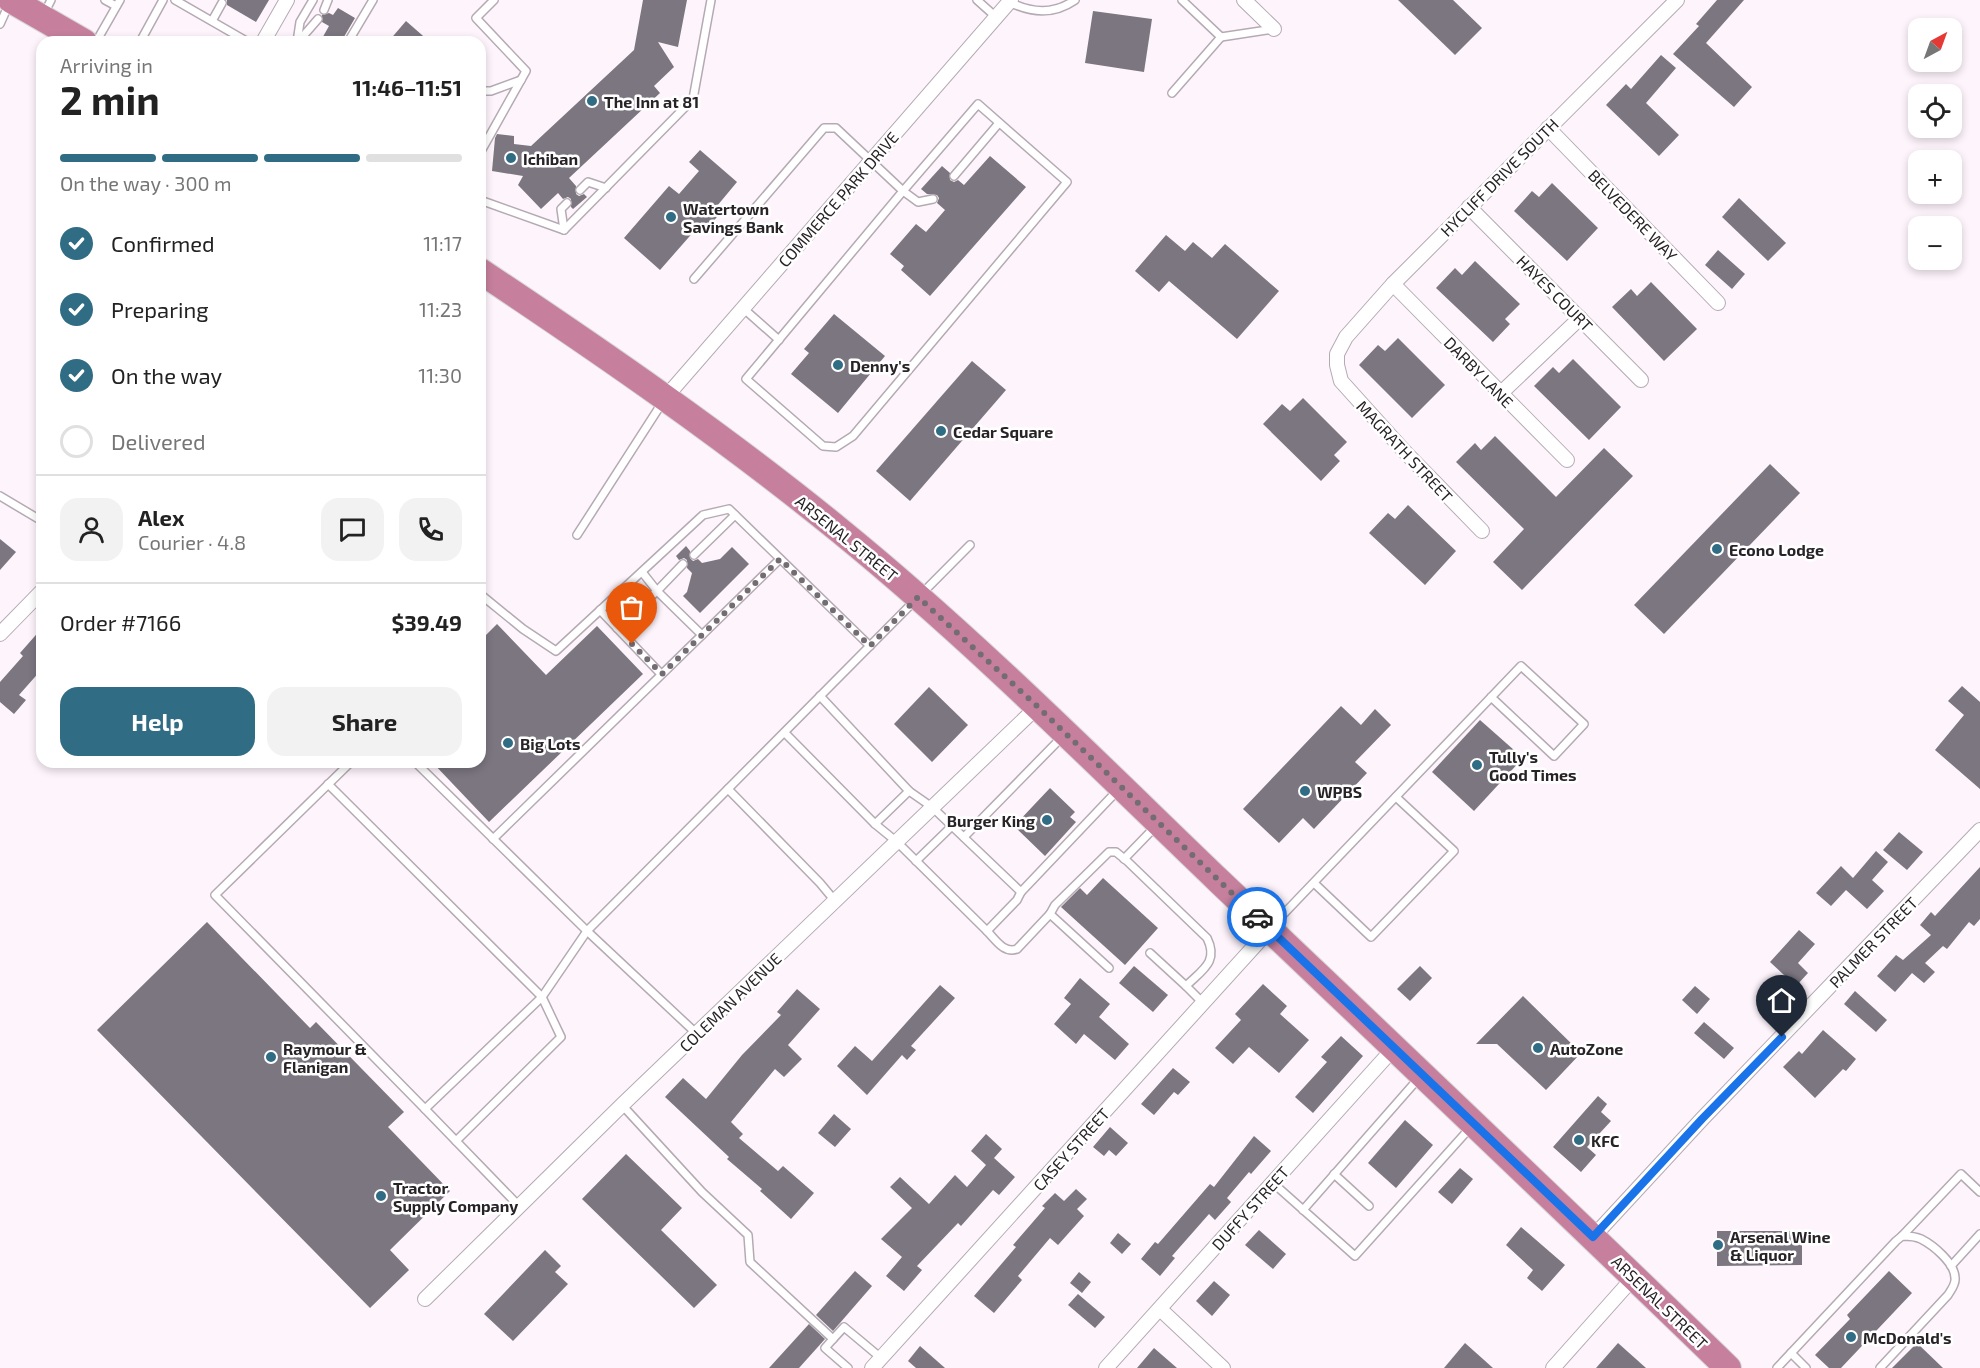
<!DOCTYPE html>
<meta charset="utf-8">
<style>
body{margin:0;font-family:"Exo 2",sans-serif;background:#f2f2f2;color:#222;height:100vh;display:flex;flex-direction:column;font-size:22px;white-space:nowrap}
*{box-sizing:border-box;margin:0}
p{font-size:20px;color:#767676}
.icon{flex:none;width:33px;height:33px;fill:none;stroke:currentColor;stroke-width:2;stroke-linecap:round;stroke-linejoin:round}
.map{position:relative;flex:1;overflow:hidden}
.sheet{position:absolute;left:36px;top:36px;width:450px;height:732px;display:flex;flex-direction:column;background:#fff;border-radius:18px;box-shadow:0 3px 9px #0003}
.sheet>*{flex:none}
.needle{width:39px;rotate:41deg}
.buttons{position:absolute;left:1908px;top:18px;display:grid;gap:12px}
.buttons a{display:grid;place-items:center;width:54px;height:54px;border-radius:12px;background:#fff;box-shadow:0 3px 9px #0003;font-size:30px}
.pin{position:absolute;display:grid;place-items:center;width:51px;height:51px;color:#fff;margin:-62px -26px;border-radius:50% 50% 50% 0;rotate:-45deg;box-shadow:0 0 6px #0007}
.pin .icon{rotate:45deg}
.courier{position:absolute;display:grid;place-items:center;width:60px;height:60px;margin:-30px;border:4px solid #1a73e8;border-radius:50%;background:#fff;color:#222;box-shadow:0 2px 8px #0007}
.head em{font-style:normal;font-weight:700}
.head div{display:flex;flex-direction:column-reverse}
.head{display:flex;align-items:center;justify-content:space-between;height:102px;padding:0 24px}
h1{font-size:39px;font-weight:700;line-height:45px}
.bar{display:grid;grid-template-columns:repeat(4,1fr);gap:9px 6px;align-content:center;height:72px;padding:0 24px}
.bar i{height:8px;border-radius:4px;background:#e0e0e0}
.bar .selected{background:#306c84}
.bar p{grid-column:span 4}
.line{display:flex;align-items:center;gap:15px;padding:0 24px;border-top:2px solid #e0e0e0}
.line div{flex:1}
.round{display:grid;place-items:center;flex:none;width:63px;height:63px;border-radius:18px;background:#f2f2f2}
ol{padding:0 24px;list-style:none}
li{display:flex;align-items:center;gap:18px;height:66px}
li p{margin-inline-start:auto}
li .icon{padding:6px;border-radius:50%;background:#306c84;color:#fff;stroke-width:4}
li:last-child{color:#767676}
li i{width:33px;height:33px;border:3px solid #e0e0e0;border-radius:50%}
.action{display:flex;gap:12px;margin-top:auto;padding:12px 24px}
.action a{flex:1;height:69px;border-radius:18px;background:#306c84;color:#fff;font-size:24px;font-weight:700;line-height:69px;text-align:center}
.action a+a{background:#f2f2f2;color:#222}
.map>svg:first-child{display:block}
.building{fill:#7c7680}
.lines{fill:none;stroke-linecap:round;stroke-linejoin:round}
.lane-casing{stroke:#b5aab3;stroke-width:10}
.street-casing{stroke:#b5aab3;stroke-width:16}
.highway-casing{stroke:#d8d7d8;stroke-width:28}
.lane{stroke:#fff;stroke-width:7}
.street{stroke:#fff;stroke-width:14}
.highway{stroke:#c6809d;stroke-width:26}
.done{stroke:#736c72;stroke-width:6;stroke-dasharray:0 10.8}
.route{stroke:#1a73e8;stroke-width:8}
.poi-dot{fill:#306c84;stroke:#fff;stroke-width:2}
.labels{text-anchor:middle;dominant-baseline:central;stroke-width:5;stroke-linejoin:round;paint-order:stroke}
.poi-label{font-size:16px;font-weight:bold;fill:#282327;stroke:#fff;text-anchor:start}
.street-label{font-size:16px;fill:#282327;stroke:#fff}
</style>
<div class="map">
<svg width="1980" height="1368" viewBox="0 0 1980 1368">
<rect width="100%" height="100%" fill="#fef5fc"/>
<g class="building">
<path d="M227 0H269L256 22 227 5Z"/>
<path d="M643 0H687L678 47 658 42 674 67 654 86 660 93 569 178 576 186V194L579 196 584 194 587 197 573 209 571 207V199L568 197 563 199 558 193 541 209 518 185 523 176 492 171 495 138 497 134 514 136V144L531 146 634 50Z"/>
<path d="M1398 0H1453L1482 28 1455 55Z"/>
<path d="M1717 0H1744L1706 43 1752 87 1734 107 1673 54 1699 26 1696 24Z"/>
<path d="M338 8 355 18 341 42H320L329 26 322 22V15L329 13 333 15Z"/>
<path d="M1093 11 1152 19 1144 72 1085 63Z"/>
<path d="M406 21 430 42H388Z"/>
<path d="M1661 55 1676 68 1646 103 1679 135 1659 156 1606 105 1626 84 1631 89Z"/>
<path d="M700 150 737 182 712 212 717 217 702 234 696 229 660 270 624 238 669 186 679 194 699 171 689 162Z"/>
<path d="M990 156 1026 187 930 296 901 270 904 266 890 254 916 224 926 232 945 210 937 203 939 198 937 195 927 194 921 189 942 166 950 173V180L954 182 958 180 964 185Z"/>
<path d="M1552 183 1598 228 1567 261 1514 211 1532 191 1539 197Z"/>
<path d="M1739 198 1786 243 1768 261 1722 217Z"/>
<path d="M1166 235 1185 251 1193 242 1212 258 1225 244 1279 291 1237 339 1169 281 1159 292 1135 271Z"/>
<path d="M1718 250 1745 274 1732 289 1705 265Z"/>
<path d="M1475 261 1520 304 1505 319 1510 324 1493 342 1436 288 1455 268 1462 275Z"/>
<path d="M1651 282 1697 329 1664 361 1612 307 1631 289 1637 296Z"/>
<path d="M834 314 885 356 838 413 791 374 809 353 804 349Z"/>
<path d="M1398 338 1445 385 1412 418 1359 365 1378 345 1385 351Z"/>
<path d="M1573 359 1621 407 1589 440 1534 386 1553 367 1559 373Z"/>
<path d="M972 361 1006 390 910 501 876 471Z"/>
<path d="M1303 398 1347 442 1334 455 1340 461 1321 481 1263 424 1282 404 1290 411Z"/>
<path d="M1495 436 1556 497 1604 448 1633 476 1522 590 1493 562 1524 529 1456 462 1475 443 1481 450Z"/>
<path d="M1770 464 1800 493 1664 634 1634 605Z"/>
<path d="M1408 505 1456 551 1425 585 1369 533 1388 513 1395 519Z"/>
<path d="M0 539 16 552 0 570Z"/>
<path d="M686 546 690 551V558L693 561 698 559 702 563 720 559 732 547 749 564 700 613 683 596 687 592 692 573 687 568V560L684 558 679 560 676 556Z"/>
<path d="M497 624 546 675 597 626 643 674 489 822 432 762H480V641Z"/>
<path d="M42 628V669L19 695 26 700 14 714 0 702V682L23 656 20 653Z"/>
<path d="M1962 686 1980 702V789L1935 750 1964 715 1948 701Z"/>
<path d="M929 687 968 725 932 762 894 724Z"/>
<path d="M1341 706 1361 725 1375 709 1391 725 1355 762 1367 773 1314 829 1303 818 1279 843 1243 809Z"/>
<path d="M1480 720 1523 758 1474 811 1432 772Z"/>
<path d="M1050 788 1075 812 1070 817 1076 822 1045 856 1014 826Z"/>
<path d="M1899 832 1923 852 1907 870 1883 850Z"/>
<path d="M1876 851 1888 862 1872 880 1884 891 1867 909 1846 890 1831 906 1816 893 1841 866 1853 878Z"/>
<path d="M1980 867V919L1974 926 1969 922 1947 949 1943 946 1925 963 1935 972 1924 983 1912 973 1895 992 1877 976 1896 955 1903 960 1931 935 1920 925 1931 912 1935 916Z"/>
<path d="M1103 878 1158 928 1125 965 1061 907 1080 888 1087 895Z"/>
<path d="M207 922 310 1028 316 1022 404 1112 388 1127 450 1191 390 1250 409 1270 370 1308 97 1030Z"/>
<path d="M1799 930 1815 944 1798 963 1808 973 1796 986 1770 962Z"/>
<path d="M1134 966 1168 995 1153 1012 1119 983Z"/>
<path d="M1420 966 1432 978 1410 1001 1397 989Z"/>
<path d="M1080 978 1110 1004 1099 1017 1129 1044 1115 1060 1084 1034 1076 1044 1054 1024 1071 1004 1064 998Z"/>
<path d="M1263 984 1287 1006 1280 1014 1309 1040 1279 1073 1249 1047 1233 1064 1215 1048 1241 1020 1235 1014Z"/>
<path d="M940 985 955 998 911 1046 916 1050 907 1060 902 1055 867 1095 837 1066 855 1046 872 1061Z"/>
<path d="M1695 986 1710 999 1697 1014 1682 1000Z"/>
<path d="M797 989 820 1009 788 1045 802 1059 784 1077 775 1069 731 1122 743 1134 739 1138 778 1171 783 1166 814 1193 791 1219 760 1191 762 1189 727 1159 729 1157 665 1097 683 1078 706 1099 742 1055 781 1015 777 1012Z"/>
<path d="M1855 991 1887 1020 1876 1032 1844 1004Z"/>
<path d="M1523 996 1581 1053 1546 1090 1497 1044H1476Z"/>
<path d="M1704 1022 1734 1048 1724 1059 1694 1033Z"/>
<path d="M1823 1030 1856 1059 1846 1071 1843 1069 1815 1098 1783 1067 1799 1051 1802 1054Z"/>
<path d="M1341 1036 1363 1056 1313 1113 1295 1097 1327 1062 1321 1057Z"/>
<path d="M1173 1068 1190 1082 1178 1095 1174 1092 1154 1115 1141 1104Z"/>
<path d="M1598 1096 1607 1104 1601 1112 1611 1121 1587 1147 1596 1155 1581 1172 1553 1147Z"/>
<path d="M834 1114 851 1129 835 1147 818 1133Z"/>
<path d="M1405 1120 1433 1145 1396 1188 1368 1163Z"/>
<path d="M1110 1127 1128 1143 1116 1156 1109 1150 1104 1156 1093 1147Z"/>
<path d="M986 1134 1002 1149 994 1158 1015 1177 999 1195 993 1190 961 1226 958 1223 917 1266 922 1270 904 1291 886 1276 902 1257 881 1239 912 1208 890 1187 900 1177 929 1204 955 1175 967 1187 986 1165 971 1151Z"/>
<path d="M1254 1136 1271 1151 1251 1174 1249 1172 1227 1198 1231 1202 1215 1220 1209 1214 1172 1256 1175 1258 1160 1276 1141 1259 1155 1242 1158 1244 1210 1184 1214 1187Z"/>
<path d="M626 1154 682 1208 661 1230 717 1285 694 1308 582 1199Z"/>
<path d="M1460 1168 1473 1179 1452 1204 1438 1192Z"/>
<path d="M1076 1189 1087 1199 1077 1209 1084 1216 1058 1245 1050 1238 1018 1276 1022 1280 994 1313 974 1296 1016 1247 1013 1245 1045 1208 1042 1206 1055 1193 1064 1201Z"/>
<path d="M1521 1227 1565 1265 1542 1291 1527 1278 1533 1270 1506 1245Z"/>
<path d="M1259 1230 1286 1254 1273 1269 1245 1245Z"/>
<path d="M1717 1231H1802V1265L1717 1266Z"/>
<path d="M1118 1233 1131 1244 1122 1254 1110 1243Z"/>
<path d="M545 1250 561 1266 555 1272 568 1284 513 1341 484 1314Z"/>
<path d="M855 1271 872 1286 833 1331 816 1315Z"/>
<path d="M1889 1271 1912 1293 1841 1368H1829L1815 1355 1850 1319 1847 1315Z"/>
<path d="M1079 1272 1091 1282 1082 1293 1070 1283Z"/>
<path d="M1214 1281 1230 1295 1212 1316 1196 1301Z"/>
<path d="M1078 1294 1105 1317 1095 1328 1068 1305Z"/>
<path d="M809 1324 825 1339 799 1368H769Z"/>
<path d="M1465 1343 1493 1368H1444Z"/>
<path d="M1618 1343 1646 1368H1596Z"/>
<path d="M1917 1343 1943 1368H1892Z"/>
<path d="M920 1346 945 1368H916L908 1361Z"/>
<path d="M1154 1348 1177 1368H1137Z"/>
</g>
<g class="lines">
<g class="lane-casing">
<g id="lane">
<path d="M105 0 116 6"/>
<path d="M175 0 248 42"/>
<path d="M977 0 996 17"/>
<path d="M1182 0 1221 37 1274 29"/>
<path d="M1009 2C1032 13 1053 15 1075 0"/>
<path d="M324 10 328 0"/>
<path d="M44 14 51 0"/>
<path d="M212 21 222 3"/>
<path d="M0 24 9 4"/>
<path d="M96 42 120 0"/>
<path d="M140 42 163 0"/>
<path d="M297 42 300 22 313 0"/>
<path d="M298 42 318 19"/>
<path d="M348 42 373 0"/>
<path d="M480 91H491L521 80"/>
<path d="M1172 93 1221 37"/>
<path d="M480 153 526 71 476 18 494 0"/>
<path d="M954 176 999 123"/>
<path d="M580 190 588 182 606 188"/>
<path d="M480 200 564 230 693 99 711 0"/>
<path d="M564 230 561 209 567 203"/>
<path d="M694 279 824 128H836L903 191 978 104 1067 182 853 436 836 447 823 446 746 379 903 191 918 202 933 199"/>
<path d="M744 309 779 340"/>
<path d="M0 496 42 521"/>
<path d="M577 535 662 403"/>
<path d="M694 555 735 515"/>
<path d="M683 564 657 591 702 635"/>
<path d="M480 594 523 629 556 651 703 515 729 509 870 646"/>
<path d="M600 610 661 674"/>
<path d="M617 628 657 591 642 572"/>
<path d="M785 733 875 824 909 791 820 696"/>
<path d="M351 762 215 895 425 1109"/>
<path d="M415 762 587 931 697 1034"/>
<path d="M328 784 542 997 561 1037 456 1141"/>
<path d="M728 789 820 883 835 901"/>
<path d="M909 791 932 807 1021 892 1117 791"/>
<path d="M875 824 897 842 987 931 1017 900 1021 892"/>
<path d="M964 837 1063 736"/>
<path d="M493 839 780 559"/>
<path d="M1124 859 1156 826"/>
<path d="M916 861 952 826"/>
<path d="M1314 883 1371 937 1454 851 1396 797"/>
<path d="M1050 914 1055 905 1109 852H1116L1127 861 1207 938C1219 962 1202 970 1186 986L1203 1003"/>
<path d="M1273 925 1521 666 1584 724 1554 756 1491 697"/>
<path d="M987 931C995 939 1004 954 1017 949L1050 914 1109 968"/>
<path d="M1150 953 1186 986"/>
<path d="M622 1105 702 1192 748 1235 750 1262 833 1339 844 1327 881 1358"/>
<path d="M1334 1174 1369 1206"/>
<path d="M1273 1183 1355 1256 1470 1128"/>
<path d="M519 1206 425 1109 542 997 587 931 970 545"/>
<path d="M1303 1210 1418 1079"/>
<path d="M1902 1236 1961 1174 1980 1192"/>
<path d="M1951 1266 1980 1234"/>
<path d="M833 1339 825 1348 848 1368"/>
<path d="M1791 1353 1806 1368"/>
<path d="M1777 1368 1896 1241 1902 1236C1909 1236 1915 1236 1921 1239 1933 1245 1955 1263 1955 1278 1956 1284 1951 1290 1948 1295L1880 1368"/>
</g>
</g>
<g class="street-casing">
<g id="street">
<path d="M1244 0 1274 29"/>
<path d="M263 42 287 0"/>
<path d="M1548 128 1718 303"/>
<path d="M1469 207 1641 380"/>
<path d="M1393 284 1567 460"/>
<path d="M1500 394 1580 318"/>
<path d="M665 398 1011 0"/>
<path d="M1482 531 1405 452 1341 381 1337 365V354L1346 337 1393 284 1677 0"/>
<path d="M0 634 42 591"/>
<path d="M1593 1237 1703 1118 1980 830"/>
<path d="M425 1299 622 1105 1037 707"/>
<path d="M1160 1309 1223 1368"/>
<path d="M872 1368 1270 929"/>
<path d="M1106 1368 1394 1048"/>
<path d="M1553 1368 1634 1277"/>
</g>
</g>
<g class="highway-casing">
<g id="highway">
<path d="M11 0 84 42"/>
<path d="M480 271C603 353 725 437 839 530 973 639 1096 763 1220 882 1390 1044 1560 1205 1728 1368"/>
</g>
</g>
<use href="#lane" class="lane"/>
<use href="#street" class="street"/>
<use href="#highway" class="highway"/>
</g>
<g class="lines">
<path class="done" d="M632 644 662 674 780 559 870 646 918 597 1037 706 1257 917"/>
<path class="route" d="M1257 917 1593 1237 1702 1119 1782 1037"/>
</g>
<g class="poi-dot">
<circle cx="592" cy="101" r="6"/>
<circle cx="511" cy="158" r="6"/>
<circle cx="671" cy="217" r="6"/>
<circle cx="838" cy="365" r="6"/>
<circle cx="941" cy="431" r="6"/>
<circle cx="1717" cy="549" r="6"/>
<circle cx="508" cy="743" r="6"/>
<circle cx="1477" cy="765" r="6"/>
<circle cx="1305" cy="791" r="6"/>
<circle cx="1047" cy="820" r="6"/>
<circle cx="1538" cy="1048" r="6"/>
<circle cx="271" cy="1057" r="6"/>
<circle cx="1579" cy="1140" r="6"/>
<circle cx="381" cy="1196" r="6"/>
<circle cx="1718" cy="1245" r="6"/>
<circle cx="1851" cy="1337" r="6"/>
</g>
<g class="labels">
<g class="poi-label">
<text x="604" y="101">The Inn at 81</text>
<text x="523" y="158">Ichiban</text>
<text x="683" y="208">Watertown<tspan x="683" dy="18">Savings Bank</tspan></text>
<text x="850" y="365">Denny's</text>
<text x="953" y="431">Cedar Square</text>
<text x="1729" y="549">Econo Lodge</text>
<text x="520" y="743">Big Lots</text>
<text x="1489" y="756">Tully's<tspan x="1489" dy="18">Good Times</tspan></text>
<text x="1317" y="791">WPBS</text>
<text x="1035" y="820" text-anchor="end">Burger King</text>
<text x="283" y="1048">Raymour &amp;<tspan x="283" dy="18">Flanigan</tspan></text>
<text x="1550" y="1048">AutoZone</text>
<text x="1591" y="1140">KFC</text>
<text x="393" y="1187">Tractor<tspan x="393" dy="18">Supply Company</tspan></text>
<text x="1730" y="1236">Arsenal Wine<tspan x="1730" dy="18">&amp; Liquor</tspan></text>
<text x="1863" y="1337">McDonald's</text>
</g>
<g class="street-label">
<text transform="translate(1499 177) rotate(-45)">HYCLIFF DRIVE SOUTH</text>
<text transform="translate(838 199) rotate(-49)">COMMERCE PARK DRIVE</text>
<text transform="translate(1633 215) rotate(46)">BELVEDERE WAY</text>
<text transform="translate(1555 293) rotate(45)">HAYES COURT</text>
<text transform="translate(1479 372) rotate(46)">DARBY LANE</text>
<text transform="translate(1405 451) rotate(47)">MAGRATH STREET</text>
<text transform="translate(847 538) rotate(39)">ARSENAL STREET</text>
<text transform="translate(1873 942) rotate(-46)">PALMER STREET</text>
<text transform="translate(730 1002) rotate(-44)">COLEMAN AVENUE</text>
<text transform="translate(1071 1149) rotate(-48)">CASEY STREET</text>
<text transform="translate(1250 1208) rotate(-48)">DUFFY STREET</text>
<text transform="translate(1660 1302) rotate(44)">ARSENAL STREET</text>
</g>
</g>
</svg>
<div class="buttons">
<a><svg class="needle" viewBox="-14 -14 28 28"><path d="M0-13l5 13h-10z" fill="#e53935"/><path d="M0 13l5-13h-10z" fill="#767676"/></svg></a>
<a><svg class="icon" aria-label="locate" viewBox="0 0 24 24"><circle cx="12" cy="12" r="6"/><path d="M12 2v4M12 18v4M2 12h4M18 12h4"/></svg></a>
<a>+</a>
<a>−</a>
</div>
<div class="pin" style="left:632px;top:644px;background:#ea580c"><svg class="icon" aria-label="bag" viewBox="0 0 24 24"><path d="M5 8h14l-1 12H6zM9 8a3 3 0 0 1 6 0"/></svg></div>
<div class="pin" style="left:1782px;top:1037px;background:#1f2937"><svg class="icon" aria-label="home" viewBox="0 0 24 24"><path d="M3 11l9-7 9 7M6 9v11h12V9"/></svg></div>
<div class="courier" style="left:1257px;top:917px"><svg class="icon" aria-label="car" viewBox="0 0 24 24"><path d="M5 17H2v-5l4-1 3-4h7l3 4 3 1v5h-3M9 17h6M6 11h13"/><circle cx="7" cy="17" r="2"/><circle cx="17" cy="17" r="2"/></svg></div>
<section class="sheet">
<div class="head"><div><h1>2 min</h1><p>Arriving in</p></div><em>11:46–11:51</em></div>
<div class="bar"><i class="selected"></i><i class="selected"></i><i class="selected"></i><i></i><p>On the way · 300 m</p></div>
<ol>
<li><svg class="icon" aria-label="check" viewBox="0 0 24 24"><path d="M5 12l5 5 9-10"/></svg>Confirmed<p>11:17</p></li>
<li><svg class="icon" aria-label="check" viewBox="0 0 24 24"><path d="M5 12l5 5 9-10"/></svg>Preparing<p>11:23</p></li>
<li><svg class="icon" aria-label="check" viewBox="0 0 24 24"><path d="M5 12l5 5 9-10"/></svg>On the way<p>11:30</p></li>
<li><i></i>Delivered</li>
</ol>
<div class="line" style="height:108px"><a class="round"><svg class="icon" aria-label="person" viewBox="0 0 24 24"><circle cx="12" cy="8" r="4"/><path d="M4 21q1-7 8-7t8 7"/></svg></a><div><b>Alex</b><p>Courier · 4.8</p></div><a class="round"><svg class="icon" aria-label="chat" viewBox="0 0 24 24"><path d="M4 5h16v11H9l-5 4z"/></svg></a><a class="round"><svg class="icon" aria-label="phone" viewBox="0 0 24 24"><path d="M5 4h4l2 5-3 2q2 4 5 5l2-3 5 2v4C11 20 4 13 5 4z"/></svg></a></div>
<div class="line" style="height:78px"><div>Order #7166</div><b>$39.49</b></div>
<div class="action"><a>Help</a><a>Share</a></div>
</section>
</div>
